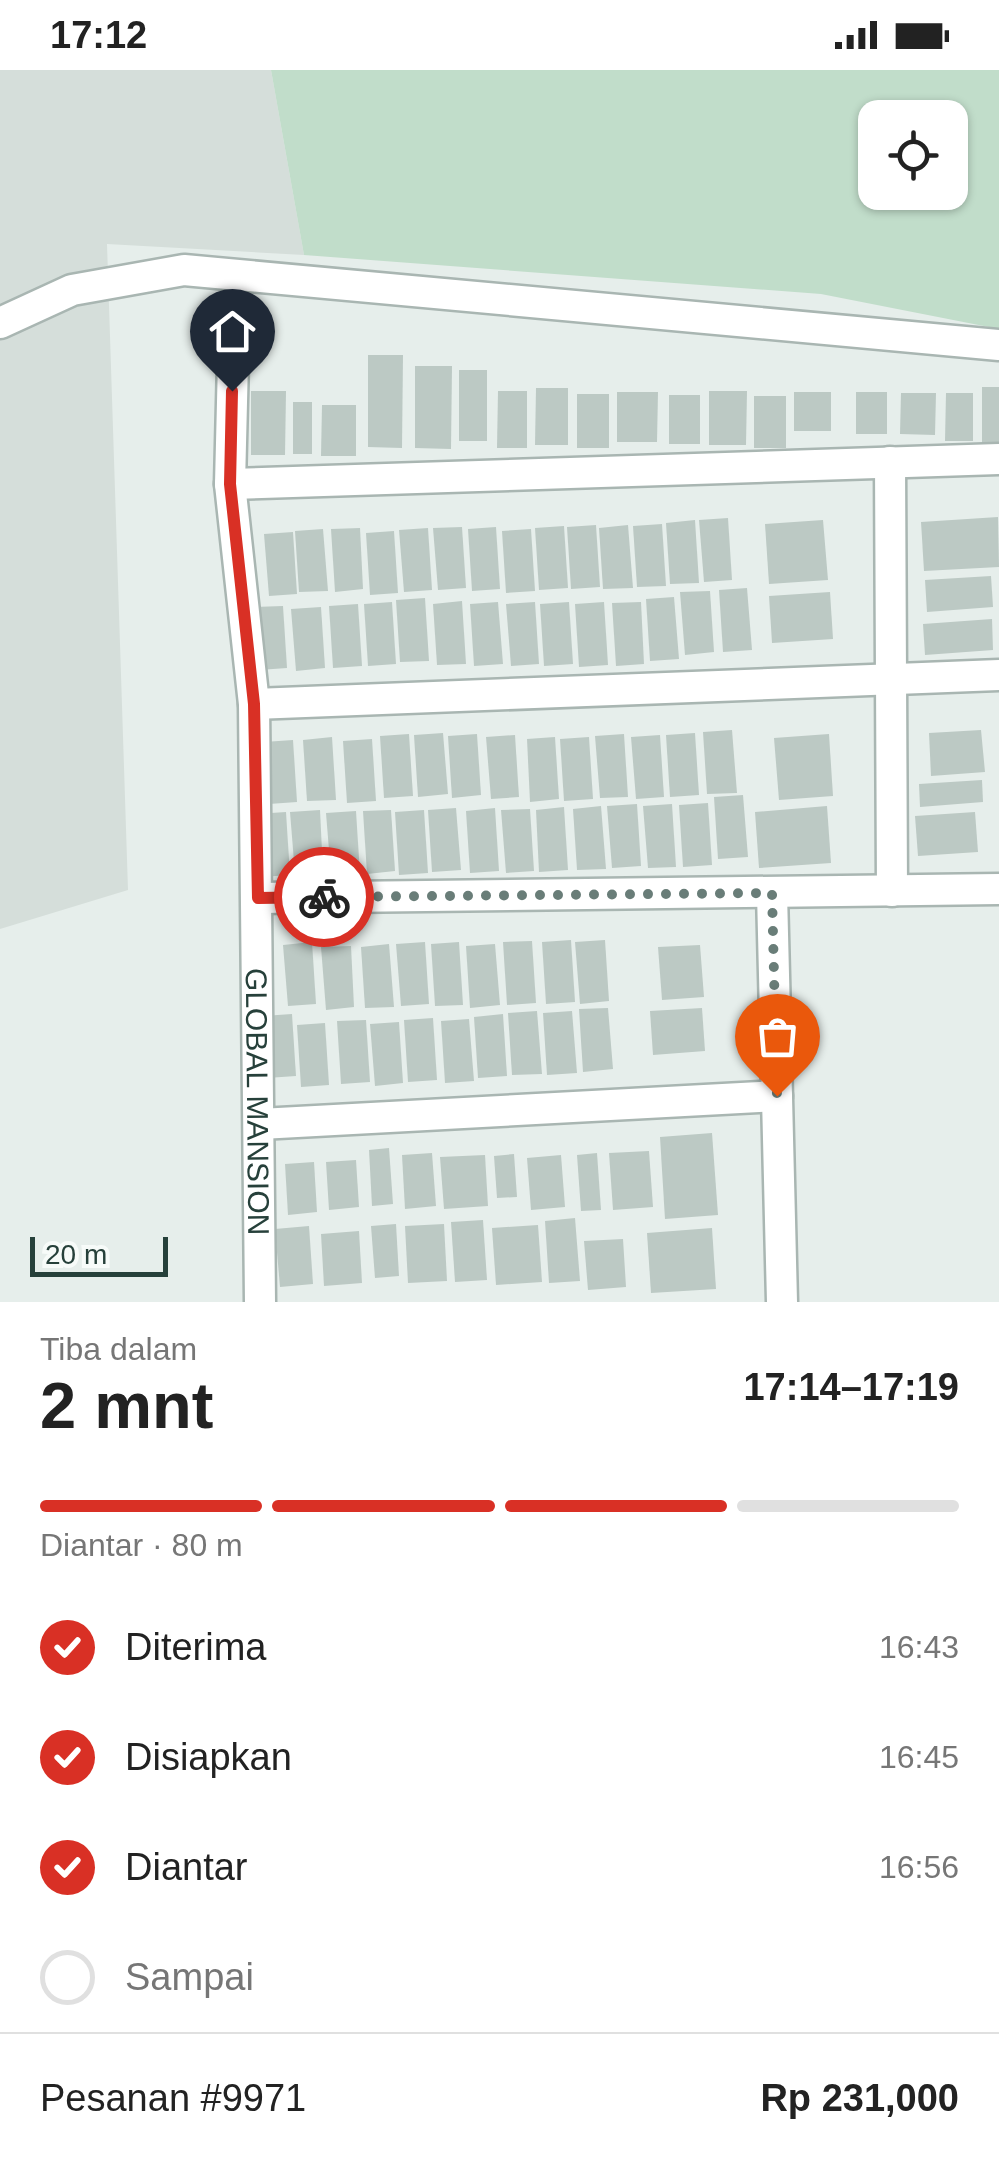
<!DOCTYPE html>
<html lang="id">
<meta charset="utf-8">
<style>
body{margin:0;font-family:Arial,sans-serif;background:#f6f6f6;color:#222;height:100vh;display:flex;flex-direction:column;font-size:38px;white-space:nowrap}
*{box-sizing:border-box;margin:0}
p{font-size:32px;color:#767676}
.icon{flex:none;width:55px;height:55px;fill:none;stroke:currentColor;stroke-width:2;stroke-linecap:round;stroke-linejoin:round}
.map{position:relative;height:1232px;overflow:hidden}
.sheet{display:flex;flex-direction:column;background:#fff;flex:1}
.sheet>*{flex:none}
.fabs{position:absolute;left:858px;top:30px;display:grid;gap:20px}
.fabs a{display:grid;place-items:center;width:110px;height:110px;border-radius:20px;background:#fff;box-shadow:0 2px 8px #0004;font-size:50px}
.scale{position:absolute;left:30px;bottom:25px;width:138px;box-sizing:border-box;padding-left:10px;border:5px solid #26403a;border-top:0;font-size:28px;line-height:35px;white-space:nowrap;color:#26403a;-webkit-text-stroke:8px #f7fbf9;paint-order:stroke}
.pin{position:absolute;display:grid;place-items:center;width:85px;height:85px;color:#fff;margin:-102px -42px;border-radius:50% 50% 50% 0;rotate:-45deg;box-shadow:0 0 10px #0007}
.pin .icon{rotate:45deg}
.courier{position:absolute;display:grid;place-items:center;width:100px;height:100px;margin:-50px;border:8px solid #d93025;border-radius:50%;background:#fff;color:#222;box-shadow:0 2px 12px #0007}
.overview em{font-style:normal;font-weight:700}
.overview div{display:flex;flex-direction:column-reverse}
.overview{display:flex;align-items:center;justify-content:space-between;height:170px;padding:0 40px}
h1{font-size:65px;font-weight:700;line-height:75px}
.bar{display:grid;grid-template-columns:repeat(4,1fr);gap:15px 10px;align-content:center;height:120px;padding:0 40px}
.bar i{height:12px;border-radius:8px;background:#e0e0e0}
.bar .active{background:#d93025}
.bar p{grid-column:span 4}
.line{display:flex;align-items:center;gap:25px;padding:0 40px;border-top:2px solid #e0e0e0}
.line div{flex:1}
ol{padding:0 40px;list-style:none}
li{display:flex;align-items:center;gap:30px;height:110px}
li p{margin-inline-start:auto}
li .icon{padding:10px;border-radius:50%;background:#d93025;color:#fff;stroke-width:4}
li:last-child{color:#767676}
li i{width:55px;height:55px;border:5px solid #e0e0e0;border-radius:50%}
.status{display:flex;justify-content:space-between;align-items:center;height:70px;padding:0 50px;background:#fff;direction:ltr}
.status svg{height:28px;fill:currentColor}
.map>svg:first-child{display:block}
.built{fill:#d5deda}
.green{fill:#c1ddca;fill-rule:evenodd}
.building{fill:#bcc9c4}
.lines{fill:none;stroke-linecap:round;stroke-linejoin:round}
.street-casing{stroke:#a9b6b2;stroke-width:35}
.street{stroke:#fff;stroke-width:30}
.done{stroke:#697d78;stroke-width:10;stroke-dasharray:0 18}
.route{stroke:#d93025;stroke-width:12}
.labels{text-anchor:middle;dominant-baseline:central;stroke-width:10;stroke-linejoin:round;paint-order:stroke}
.street-label{font-size:30px;fill:#26403a;stroke:#f7fbf9}
</style>
<div class="status"><b>17:12</b><svg viewBox="0 0 49 12"><path d="M0 12V9h3v3zM5 12V6h3v6zM10 12V3h3v9zM15 12V0h3v12zM26 1h20v11H26zM47 4h2v5h-2z"/></svg></div>
<div class="map">
<svg width="999" height="1232" viewBox="0 0 999 1232">
<rect width="100%" height="100%" fill="#e6eeeb"/>
<path class="built" d="M0 0H271L304 185 107 174 128 820 0 859Z"/>
<path class="green" d="M271 0H999V259L821 224 304 185ZM875 48H950V122H875Z"/>
<g class="building">
<path d="M368 285H403L402 378 368 377Z"/>
<path d="M415 296H452L451 379 415 378Z"/>
<rect x="459" y="300" width="28" height="71"/>
<rect x="982" y="317" width="17" height="58"/>
<path d="M536 318H568V375H535Z"/>
<path d="M251 321H286L285 385H251Z"/>
<path d="M498 321H527V378H497Z"/>
<path d="M709 321H747L746 375H709Z"/>
<path d="M617 322H658L657 372H617Z"/>
<rect x="794" y="322" width="37" height="39"/>
<rect x="856" y="322" width="31" height="42"/>
<path d="M901 323H936L935 365 900 364Z"/>
<path d="M946 323H973V371H945Z"/>
<rect x="577" y="324" width="32" height="54"/>
<rect x="669" y="325" width="31" height="49"/>
<rect x="754" y="326" width="32" height="52"/>
<rect x="293" y="332" width="19" height="52"/>
<path d="M322 335H356V386H321Z"/>
<path d="M998 447 999 497 924 501 921 452Z"/>
<path d="M728 448 732 510 704 512 699 450Z"/>
<path d="M695 450 699 513 670 514 666 453Z"/>
<path d="M823 450 828 510 769 514 765 454Z"/>
<path d="M662 454 666 516 637 517 633 456Z"/>
<path d="M596 455 600 517 571 519 567 457Z"/>
<path d="M628 455 633 518 603 519 599 458Z"/>
<path d="M564 456 568 518 539 520 535 458Z"/>
<path d="M462 457 466 518 438 520 433 458Z"/>
<path d="M496 457 500 519 472 521 468 459Z"/>
<path d="M360 458 363 519 335 522 331 459Z"/>
<path d="M428 458 432 520 404 522 399 460Z"/>
<path d="M323 459 328 521 299 522 295 461Z"/>
<path d="M531 459 535 521 506 523 502 461Z"/>
<path d="M394 461 398 523 370 525 366 463Z"/>
<path d="M293 462 297 524 269 526 264 464Z"/>
<path d="M991 506 993 537 927 542 925 510Z"/>
<path d="M747 518 752 580 723 582 719 520Z"/>
<path d="M710 521 714 582 685 585 680 522Z"/>
<path d="M830 522 833 569 772 573 769 526Z"/>
<path d="M674 527 679 589 650 591 646 529Z"/>
<path d="M425 528 429 591 400 592 396 530Z"/>
<path d="M462 531 466 594 437 595 433 534Z"/>
<path d="M392 532 396 594 368 596 364 534Z"/>
<path d="M498 532 503 594 474 596 470 534Z"/>
<path d="M535 532 539 594 511 596 506 534Z"/>
<path d="M569 532 573 594 544 596 540 534Z"/>
<path d="M604 532 608 595 579 597 575 534Z"/>
<path d="M641 532 644 594 616 596 612 533Z"/>
<path d="M358 534 362 596 333 598 329 536Z"/>
<path d="M283 536 287 598 259 600 254 537Z"/>
<path d="M321 537 325 598 296 601 291 539Z"/>
<path d="M992 549 993 580 925 585 923 554Z"/>
<path d="M732 660 737 723 707 724 703 662Z"/>
<path d="M981 660 985 702 931 706 929 663Z"/>
<path d="M443 663 448 724 418 727 414 665Z"/>
<path d="M695 663 699 725 670 727 666 665Z"/>
<path d="M409 664 413 726 384 728 380 666Z"/>
<path d="M477 664 481 725 452 728 448 666Z"/>
<path d="M624 664 628 727 600 728 595 666Z"/>
<path d="M829 664 833 726 779 730 774 668Z"/>
<path d="M515 665 519 727 491 729 486 667Z"/>
<path d="M660 665 664 727 636 729 631 667Z"/>
<path d="M332 667 336 730 307 731 303 670Z"/>
<path d="M555 667 559 729 530 732 527 669Z"/>
<path d="M589 667 593 729 564 731 560 669Z"/>
<path d="M372 669 376 731 347 733 343 671Z"/>
<path d="M293 670 297 732 269 734 264 672Z"/>
<path d="M982 710 983 732 920 737 919 714Z"/>
<path d="M743 725 748 787 718 789 714 727Z"/>
<path d="M708 733 712 795 683 797 679 735Z"/>
<path d="M637 734 641 796 612 798 607 736Z"/>
<path d="M672 734 676 797 648 798 643 736Z"/>
<path d="M601 736 606 799 577 800 573 739Z"/>
<path d="M827 736 831 793 759 798 755 742Z"/>
<path d="M564 737 568 800 539 802 536 740Z"/>
<path d="M456 738 461 800 432 802 428 740Z"/>
<path d="M495 738 499 801 470 803 466 741Z"/>
<path d="M530 739 534 801 506 803 501 740Z"/>
<path d="M320 740 323 802 295 804 290 742Z"/>
<path d="M391 740 395 801 367 804 363 741Z"/>
<path d="M424 740 428 803 399 805 395 742Z"/>
<path d="M356 741 360 804 331 805 326 743Z"/>
<path d="M286 742 290 805 261 807 256 744Z"/>
<path d="M975 742 978 782 918 786 915 746Z"/>
<path d="M571 870 575 932 546 934 542 872Z"/>
<path d="M605 870 609 931 580 934 575 872Z"/>
<path d="M532 871 536 933 507 935 503 872Z"/>
<path d="M312 872 316 934 288 936 283 875Z"/>
<path d="M425 872 429 934 401 936 396 874Z"/>
<path d="M459 872 463 935 435 936 431 874Z"/>
<path d="M389 874 394 937 365 938 361 877Z"/>
<path d="M495 874 500 935 470 938 466 876Z"/>
<path d="M700 875 704 927 662 930 658 877Z"/>
<path d="M351 876 354 937 326 940 321 877Z"/>
<path d="M608 938 613 999 583 1002 579 939Z"/>
<path d="M702 938 705 981 653 985 650 941Z"/>
<path d="M537 941 542 1004 512 1005 508 943Z"/>
<path d="M572 941 577 1003 547 1005 543 943Z"/>
<path d="M292 944 296 1006 267 1008 263 946Z"/>
<path d="M503 944 507 1006 478 1008 474 947Z"/>
<path d="M433 948 437 1010 408 1012 404 950Z"/>
<path d="M469 949 474 1011 445 1013 441 951Z"/>
<path d="M366 950 370 1012 341 1014 337 951Z"/>
<path d="M399 952 403 1013 375 1016 370 954Z"/>
<path d="M325 953 329 1015 301 1017 297 955Z"/>
<path d="M712 1063 718 1145 665 1149 660 1067Z"/>
<path d="M389 1078 393 1134 372 1136 369 1080Z"/>
<path d="M649 1081 653 1137 613 1140 609 1083Z"/>
<path d="M432 1083 436 1136 405 1139 402 1085Z"/>
<path d="M597 1083 601 1140 581 1141 577 1085Z"/>
<path d="M514 1084 517 1127 497 1128 494 1086Z"/>
<path d="M485 1085 488 1136 444 1139 440 1087Z"/>
<path d="M561 1085 565 1137 531 1140 527 1088Z"/>
<path d="M356 1090 359 1137 329 1140 326 1092Z"/>
<path d="M314 1092 317 1142 288 1145 285 1094Z"/>
<path d="M575 1148 580 1211 549 1213 545 1151Z"/>
<path d="M483 1150 487 1210 455 1212 451 1152Z"/>
<path d="M396 1154 399 1206 375 1208 371 1156Z"/>
<path d="M444 1154 447 1211 408 1213 405 1156Z"/>
<path d="M538 1155 542 1212 496 1215 492 1158Z"/>
<path d="M309 1156 313 1214 280 1217 275 1159Z"/>
<path d="M712 1158 716 1219 651 1223 647 1163Z"/>
<path d="M359 1161 362 1213 324 1216 321 1164Z"/>
<path d="M623 1169 626 1217 588 1220 584 1171Z"/>
</g>
<g class="lines">
<g class="street-casing">
<g id="street">
<path d="M0 253 72 220 184 200 999 275"/>
<path id="s1" d="M233 291 230 414 254 634 260 1232"/>
<path d="M890 392 892 821"/>
<path d="M230 414 999 389"/>
<path d="M254 634 999 605"/>
<path d="M772 823 782 1232"/>
<path d="M258 828 999 819"/>
<path d="M260 1054 777 1026"/>
</g>
</g>
<use href="#street" class="street"/>
</g>
<g class="lines">
<path class="done" d="M324 827 772 823 777 1026"/>
<path class="route" d="M232 321 230 414 254 634 258 828 324 827"/>
</g>
<g class="labels">
<g class="street-label">
<text stroke="none"><textPath href="#s1" startOffset="742">GLOBAL MANSION</textPath></text>
</g>
</g>
</svg>
<div class="fabs">
<a><svg class="icon" aria-label="locate" viewBox="0 0 24 24"><circle cx="12" cy="12" r="6"/><path d="M12 2v4M12 18v4M2 12h4M18 12h4"/></svg></a>
</div>
<div class="scale">20 m</div>
<div class="pin" style="left:777px;top:1026px;background:#ea580c"><svg class="icon" aria-label="bag" viewBox="0 0 24 24"><path d="M5 8h14l-1 12H6zM9 8a3 3 0 0 1 6 0"/></svg></div>
<div class="pin" style="left:232px;top:321px;background:#1f2937"><svg class="icon" aria-label="home" viewBox="0 0 24 24"><path d="M3 11l9-7 9 7M6 9v11h12V9"/></svg></div>
<div class="courier" style="left:324px;top:827px"><svg class="icon" aria-label="bike" viewBox="0 0 24 24"><circle cx="6" cy="16" r="4"/><circle cx="18" cy="16" r="4"/><path d="M6 16l4-8h5l3 8M10 8l3 8H6M13 5h3"/></svg></div>
</div>
<section class="sheet">
<div class="overview"><div><h1>2 mnt</h1><p>Tiba dalam</p></div><em>17:14–17:19</em></div>
<div class="bar"><i class="active"></i><i class="active"></i><i class="active"></i><i></i><p>Diantar · 80 m</p></div>
<ol>
<li><svg class="icon" aria-label="check" viewBox="0 0 24 24"><path d="M5 12l5 5 9-10"/></svg>Diterima<p>16:43</p></li>
<li><svg class="icon" aria-label="check" viewBox="0 0 24 24"><path d="M5 12l5 5 9-10"/></svg>Disiapkan<p>16:45</p></li>
<li><svg class="icon" aria-label="check" viewBox="0 0 24 24"><path d="M5 12l5 5 9-10"/></svg>Diantar<p>16:56</p></li>
<li><i></i>Sampai</li>
</ol>
<div class="line" style="height:130px"><div>Pesanan #9971</div><b>Rp 231,000</b></div>
</section>
